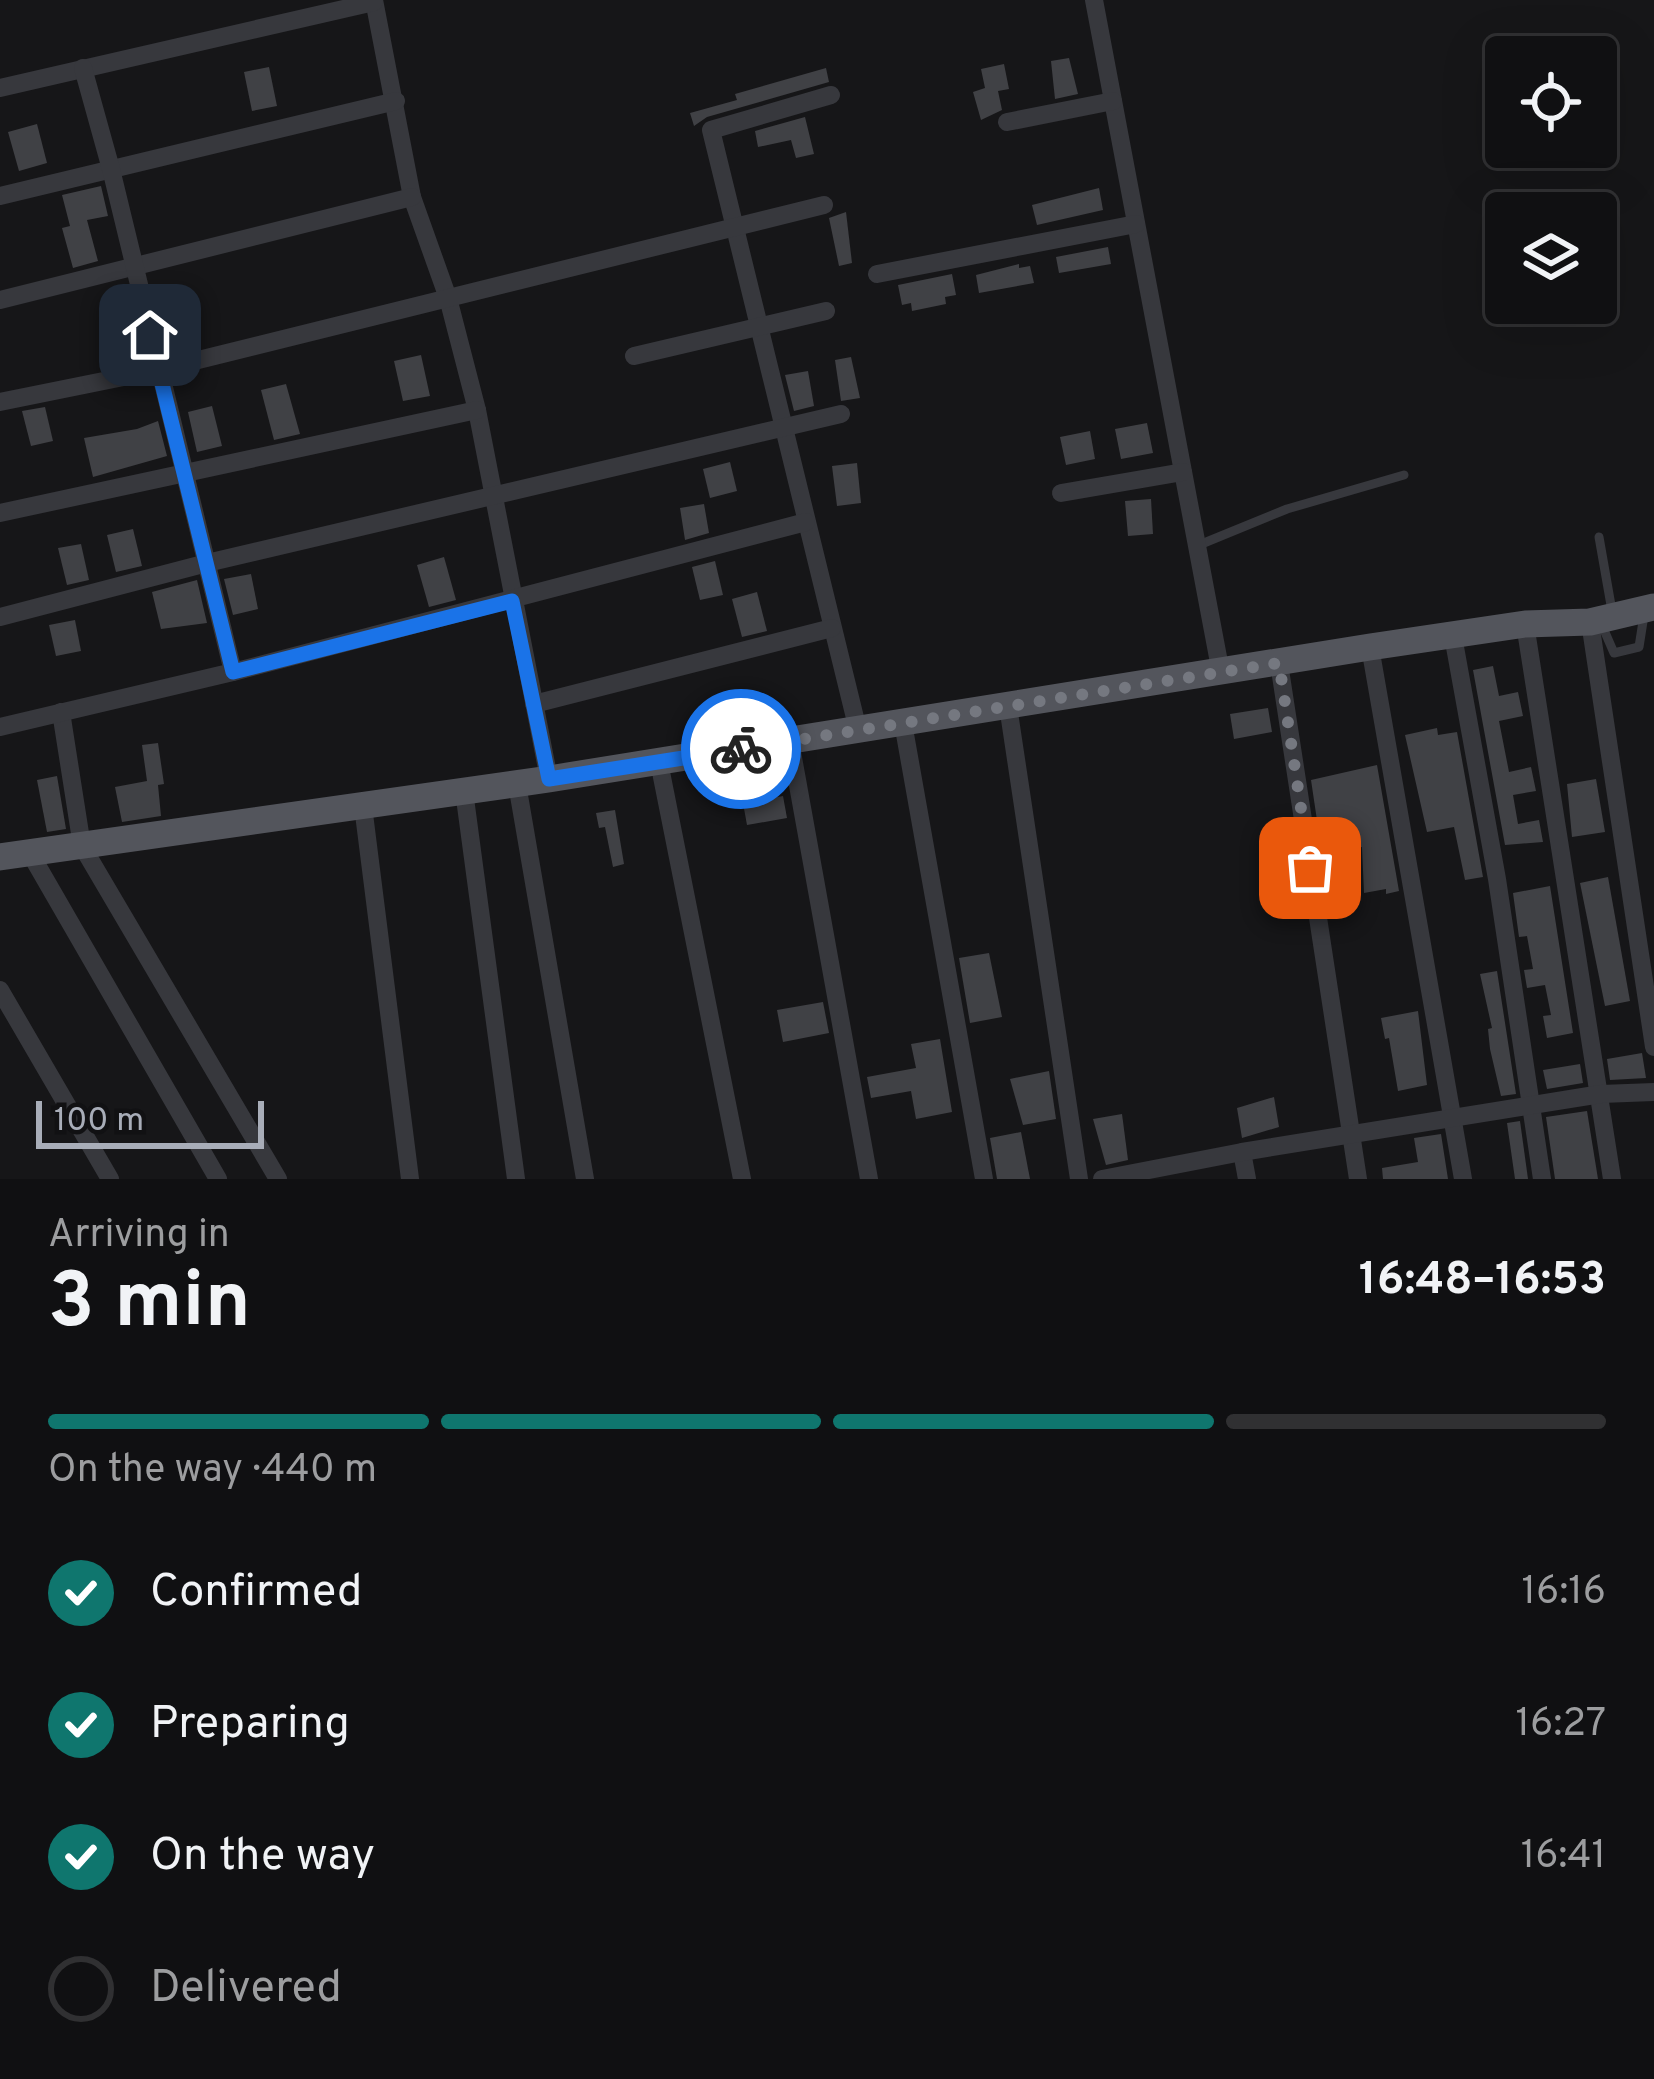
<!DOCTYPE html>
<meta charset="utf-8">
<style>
body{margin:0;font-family:Overpass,sans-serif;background:#1e1e20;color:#f1f3f6;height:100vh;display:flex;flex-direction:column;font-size:45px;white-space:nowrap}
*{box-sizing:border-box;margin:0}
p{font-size:39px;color:#9c9d9f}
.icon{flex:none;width:66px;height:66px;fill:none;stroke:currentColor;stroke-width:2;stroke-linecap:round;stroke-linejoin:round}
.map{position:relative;height:1179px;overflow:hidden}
.drawer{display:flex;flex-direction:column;background:#101012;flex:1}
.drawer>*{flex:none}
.tools{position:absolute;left:1485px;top:36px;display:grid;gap:24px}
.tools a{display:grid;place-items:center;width:132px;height:132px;border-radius:12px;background:#101012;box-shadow:0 12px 48px #0002,0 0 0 3px #303032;font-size:60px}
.scale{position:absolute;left:36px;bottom:30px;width:228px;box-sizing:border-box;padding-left:12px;border:6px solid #a8adb8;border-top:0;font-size:33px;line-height:42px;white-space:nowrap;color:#a8adb8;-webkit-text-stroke:9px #111113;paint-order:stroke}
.pin{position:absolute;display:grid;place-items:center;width:102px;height:102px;color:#fff;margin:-51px;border-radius:24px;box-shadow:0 6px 18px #0006}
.courier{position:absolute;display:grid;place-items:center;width:120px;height:120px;margin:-60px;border:9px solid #1a73e8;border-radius:50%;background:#fff;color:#222;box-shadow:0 3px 15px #0007}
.headline em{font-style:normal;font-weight:700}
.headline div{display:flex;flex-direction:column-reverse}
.headline{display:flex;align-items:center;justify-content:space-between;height:204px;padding:0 48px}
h1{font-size:78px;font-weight:700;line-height:90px}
.bar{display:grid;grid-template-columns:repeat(4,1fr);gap:18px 12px;align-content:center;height:144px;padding:0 48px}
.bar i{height:15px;border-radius:9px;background:#303032}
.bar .selected{background:#0f766e}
.bar p{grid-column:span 4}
ol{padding:0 48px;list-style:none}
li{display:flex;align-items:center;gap:36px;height:132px}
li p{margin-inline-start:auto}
li .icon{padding:12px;border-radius:50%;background:#0f766e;color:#fff;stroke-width:4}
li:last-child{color:#9c9d9f}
li i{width:66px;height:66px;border:6px solid #303032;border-radius:50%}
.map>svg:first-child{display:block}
.building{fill:#404145}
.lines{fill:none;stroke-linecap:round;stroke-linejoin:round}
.lane{stroke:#37383d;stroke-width:9}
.street{stroke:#37383d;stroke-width:18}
.primary{stroke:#53555c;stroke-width:27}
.done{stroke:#757880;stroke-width:12;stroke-dasharray:0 21.6}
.route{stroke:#1a73e8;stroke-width:15}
</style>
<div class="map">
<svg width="1654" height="1179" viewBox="0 0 1654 1179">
<rect width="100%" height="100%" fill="#161618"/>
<g class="building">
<path d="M1069 58 1078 94 1055 99 1051 61Z"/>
<path d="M1004 64 1009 89 998 91 1002 110 981 120 973 92 985 88 981 69Z"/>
<path d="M269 67 277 106 252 111 244 72Z"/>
<path d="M826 68 829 82 707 117 694 126 690 113 737 100 735 94Z"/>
<path d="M805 117 814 154 796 158 791 140 758 147 755 131Z"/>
<path d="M37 124 47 163 19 171 8 132Z"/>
<path d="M101 186 108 216 87 220 98 261 73 268 62 228 70 226 62 195Z"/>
<path d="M1099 188 1103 210 1037 225 1032 205Z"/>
<path d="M846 212 852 263 839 266 829 218Z"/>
<path d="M1108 247 1111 264 1059 273 1056 257Z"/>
<path d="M1019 264V268L1030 266 1034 283 979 293 976 275Z"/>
<path d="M952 274 956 295 945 297 946 304 912 311 911 303 902 305 898 285Z"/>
<path d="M421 355 430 396 403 401 394 361Z"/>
<path d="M851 357 860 398 841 401 835 360Z"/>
<path d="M808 371 814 406 794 411 785 375Z"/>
<path d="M286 384 300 434 274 440 261 390Z"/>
<path d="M212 406 222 446 197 452 188 412Z"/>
<path d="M45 407 53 441 31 446 22 411Z"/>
<path d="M158 421 167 456 93 477 84 438 137 429Z"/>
<path d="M1147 423 1153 453 1121 459 1115 429Z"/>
<path d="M1090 431 1095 459 1066 465 1060 437Z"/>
<path d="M730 462 737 491 710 498 703 469Z"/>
<path d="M857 463 861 503 837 506 832 466Z"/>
<path d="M1151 499 1153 534 1128 536 1125 501Z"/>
<path d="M704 504 709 533 685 540 680 508Z"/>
<path d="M133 529 142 566 116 572 107 535Z"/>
<path d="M81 544 89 580 67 585 58 548Z"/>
<path d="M444 557 456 600 429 607 417 565Z"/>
<path d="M715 561 723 595 700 600 692 567Z"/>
<path d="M251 574 258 609 233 615 224 579Z"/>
<path d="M197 580 207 623 161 629 152 592Z"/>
<path d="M757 592 767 631 742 637 732 599Z"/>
<path d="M75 620 81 651 56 656 49 625Z"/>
<path d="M1493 666 1499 696 1518 692 1523 716 1499 721 1509 772 1531 767 1536 791 1513 795 1518 824 1539 820 1543 842 1505 845 1473 670Z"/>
<path d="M1268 708 1272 732 1234 739 1230 714Z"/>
<path d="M1437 728 1438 735 1457 732 1483 877 1465 880 1454 827 1427 832 1405 735Z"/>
<path d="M158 743 164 784 158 785 161 816 122 822 115 787 147 781 142 745Z"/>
<path d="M1377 765 1399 891 1386 894V889L1364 893 1362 847 1322 854 1311 780Z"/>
<path d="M57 776 66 829 47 832 37 780Z"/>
<path d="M1596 779 1605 832 1572 837 1567 784Z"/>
<path d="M783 796 787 818 747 825 743 803Z"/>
<path d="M615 810 624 864 613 867 605 827 599 828 596 813Z"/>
<path d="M1608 877 1630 1001 1605 1006 1580 883Z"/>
<path d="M1550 886 1573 1033 1547 1038 1543 1016 1551 1015 1545 985 1527 988 1524 970 1533 969 1527 936 1519 937 1513 893Z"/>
<path d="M989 953 1002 1017 970 1023 959 958Z"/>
<path d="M1497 971 1516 1094 1501 1096 1490 1049 1488 1029 1492 1028 1480 974Z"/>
<path d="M823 1002 829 1033 783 1042 777 1010Z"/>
<path d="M1418 1011 1427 1085 1398 1091 1389 1038 1385 1039 1381 1018Z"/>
<path d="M940 1039 952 1112 916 1119 911 1091 871 1098 867 1077 916 1068 911 1044Z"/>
<path d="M1642 1053 1646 1078 1610 1080 1607 1059Z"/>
<path d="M1580 1064 1583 1083 1547 1089 1543 1070Z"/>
<path d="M1049 1071 1056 1119 1023 1125 1010 1079Z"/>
<path d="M1274 1097 1279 1127 1242 1138 1237 1108Z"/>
<path d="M1587 1111 1598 1179H1555L1546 1117Z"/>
<path d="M1122 1114 1128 1160 1106 1165 1093 1119Z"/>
<path d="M1520 1121 1528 1179H1515L1507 1123Z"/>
<path d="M1021 1132 1030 1179H997L990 1138Z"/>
<path d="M1441 1134 1448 1179H1383L1382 1168 1418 1162 1414 1138Z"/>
</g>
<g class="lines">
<g class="lane">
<path d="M1599 537 1612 611"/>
<path d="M1199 545 1287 509 1404 475"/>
<path d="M1601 623 1614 653 1639 647 1644 615"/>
</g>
<g class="street">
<path d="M374 0 412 197 448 298 477 410 549 779"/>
<path d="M1094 0 1221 673"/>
<path d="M0 88 374 2"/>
<path d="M831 95 711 130 858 730"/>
<path d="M1007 122 1113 101"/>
<path d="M0 196 396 101"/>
<path d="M877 274 1136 224"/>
<path d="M0 300 412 197"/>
<path d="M634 356 826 311"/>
<path d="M0 402 158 370 824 205"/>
<path d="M1061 493 1183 472"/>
<path d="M0 513 477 410"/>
<path d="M0 617 207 563 841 414"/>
<path d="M1590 622 1654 1047"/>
<path d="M1525 624 1612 1179"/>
<path d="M1453 636 1497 879 1542 1179"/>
<path d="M1370 647 1463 1179"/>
<path d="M1279 663 1358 1179"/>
<path d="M233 672 806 522"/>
<path d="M534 704 832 628"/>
<path d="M1008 706 1079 1179"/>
<path d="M61 712 82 846 278 1179"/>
<path d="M903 723 984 1179"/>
<path d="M0 727 233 672 111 169 83 68"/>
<path d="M790 741 869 1179"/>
<path d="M659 762 742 1179"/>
<path d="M517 784 585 1179"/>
<path d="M464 791 516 1179"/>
<path d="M363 806 410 1179"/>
<path d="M30 853 218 1179"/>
<path d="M0 990 110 1179"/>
<path d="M1242 1152 1247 1179"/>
<path d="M1102 1179 1242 1152 1601 1094 1654 1092"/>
</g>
<path class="primary" d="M0 857 549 779 1370 647 1525 624 1590 622 1654 607"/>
</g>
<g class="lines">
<path class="done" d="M741 749 1279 663 1310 868"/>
<path class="route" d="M150 335 233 672 512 601 549 779 741 749"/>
</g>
</svg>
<div class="tools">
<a><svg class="icon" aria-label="locate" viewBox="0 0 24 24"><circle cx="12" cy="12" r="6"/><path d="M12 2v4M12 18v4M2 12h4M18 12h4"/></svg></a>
<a><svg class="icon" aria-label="layers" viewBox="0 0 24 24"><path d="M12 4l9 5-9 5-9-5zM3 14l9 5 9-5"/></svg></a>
</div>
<div class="scale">100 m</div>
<div class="pin" style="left:1310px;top:868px;background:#ea580c"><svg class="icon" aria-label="bag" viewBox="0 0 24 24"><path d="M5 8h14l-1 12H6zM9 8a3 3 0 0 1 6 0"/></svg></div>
<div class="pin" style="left:150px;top:335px;background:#1f2937"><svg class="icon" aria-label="home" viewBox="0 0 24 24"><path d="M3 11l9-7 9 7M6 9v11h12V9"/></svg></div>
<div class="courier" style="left:741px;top:749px"><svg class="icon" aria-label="bike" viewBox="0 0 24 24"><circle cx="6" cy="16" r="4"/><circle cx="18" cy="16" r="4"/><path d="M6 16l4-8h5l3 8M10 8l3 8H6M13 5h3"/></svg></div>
</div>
<section class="drawer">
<div class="headline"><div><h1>3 min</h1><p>Arriving in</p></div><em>16:48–16:53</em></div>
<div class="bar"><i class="selected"></i><i class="selected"></i><i class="selected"></i><i></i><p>On the way · 440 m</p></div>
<ol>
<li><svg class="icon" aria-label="check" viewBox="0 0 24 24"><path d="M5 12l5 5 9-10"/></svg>Confirmed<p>16:16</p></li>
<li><svg class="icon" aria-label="check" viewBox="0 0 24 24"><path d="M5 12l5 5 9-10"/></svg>Preparing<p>16:27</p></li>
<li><svg class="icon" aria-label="check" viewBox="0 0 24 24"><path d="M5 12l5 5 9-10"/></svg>On the way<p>16:41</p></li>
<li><i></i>Delivered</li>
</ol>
</section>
